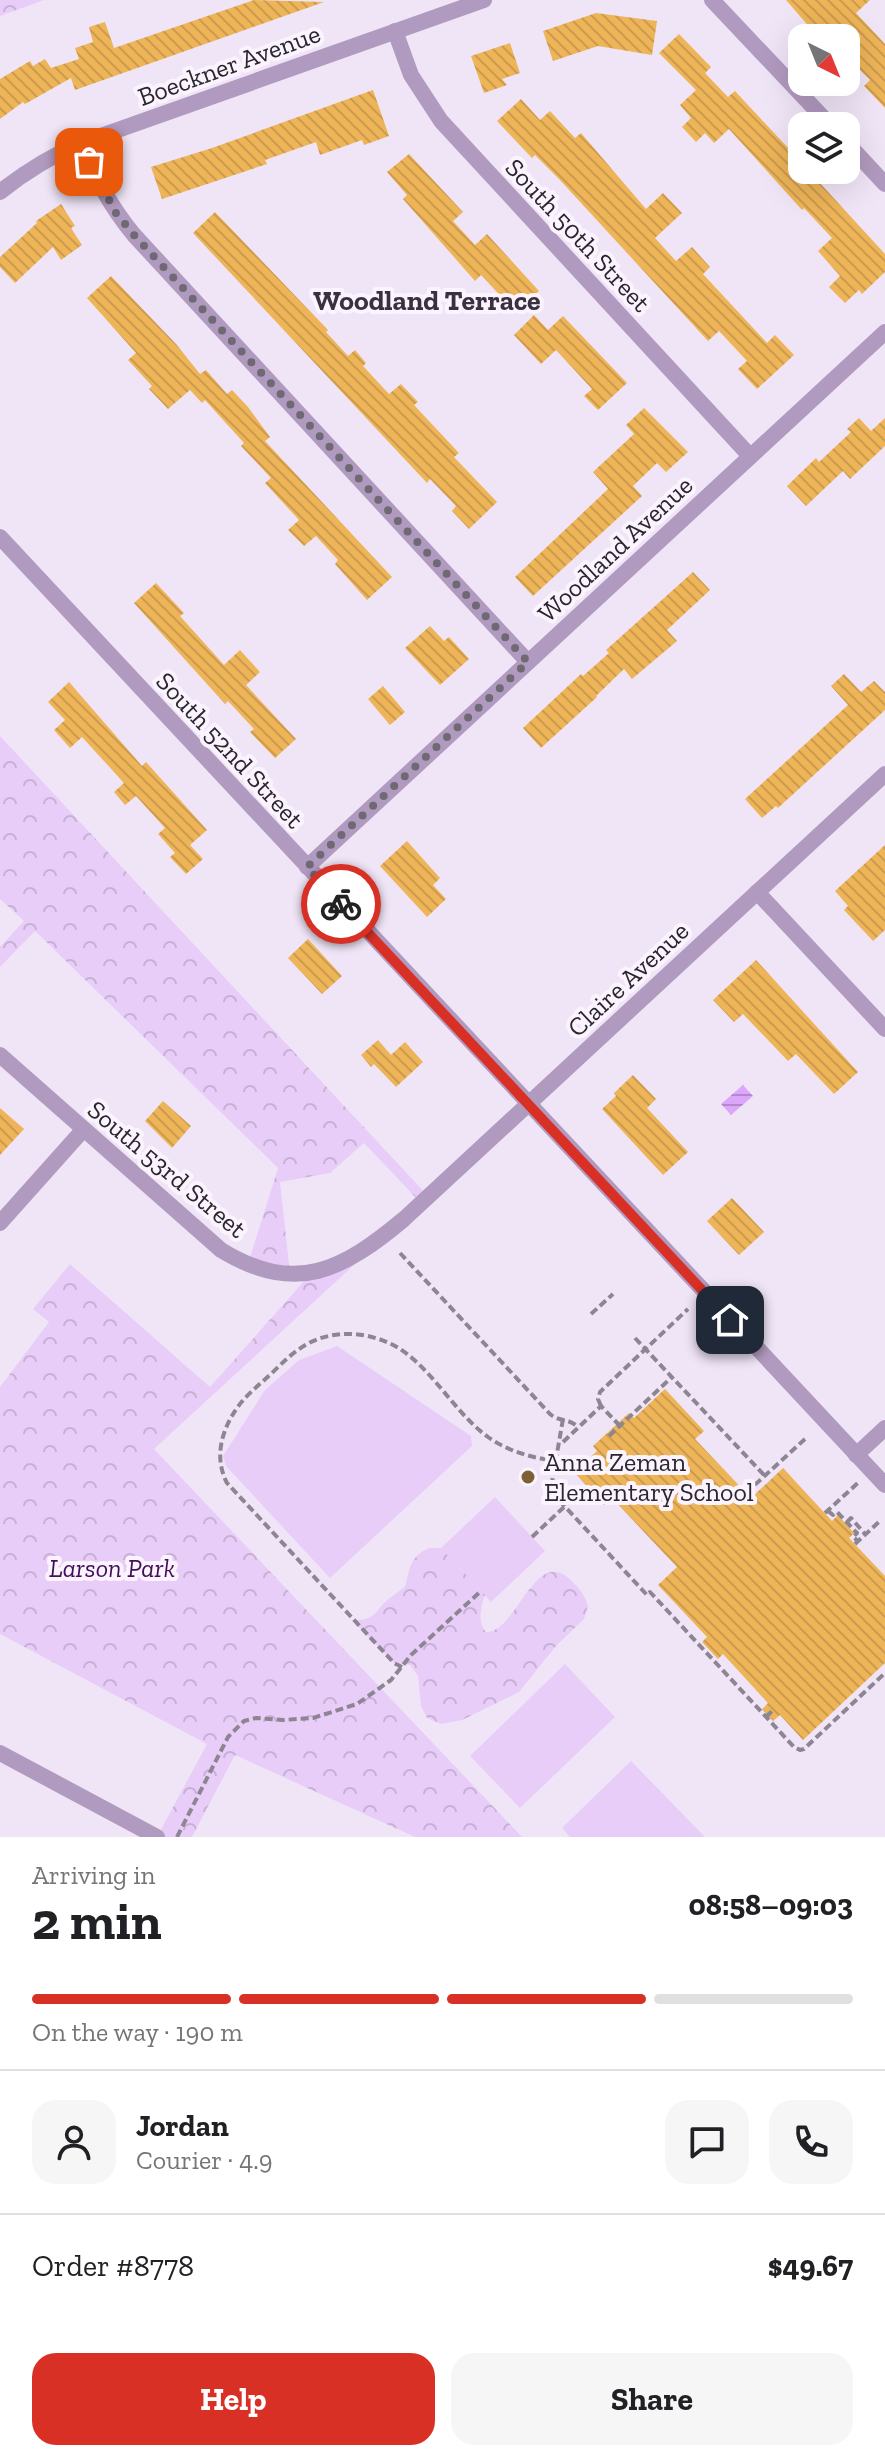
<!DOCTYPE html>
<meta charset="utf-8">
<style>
body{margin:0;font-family:"Zilla Slab",serif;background:#f6f6f6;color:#202124;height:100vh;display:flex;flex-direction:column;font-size:30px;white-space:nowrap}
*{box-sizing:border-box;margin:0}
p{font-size:26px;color:#757577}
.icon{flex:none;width:44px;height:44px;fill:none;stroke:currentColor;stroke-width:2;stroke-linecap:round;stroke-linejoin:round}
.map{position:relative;height:1837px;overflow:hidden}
.side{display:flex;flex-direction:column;background:#fff;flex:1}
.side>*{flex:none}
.needle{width:52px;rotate:137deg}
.controls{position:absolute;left:788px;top:24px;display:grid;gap:16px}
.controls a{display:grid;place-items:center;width:72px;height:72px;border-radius:16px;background:#fff;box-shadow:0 8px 32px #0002;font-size:40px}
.pin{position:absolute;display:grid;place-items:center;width:68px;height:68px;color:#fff;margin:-34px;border-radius:16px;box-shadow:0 4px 12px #0006}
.courier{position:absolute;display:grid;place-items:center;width:80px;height:80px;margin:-40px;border:6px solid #d93025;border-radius:50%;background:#fff;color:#222;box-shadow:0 2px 10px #0007}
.overview em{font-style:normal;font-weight:800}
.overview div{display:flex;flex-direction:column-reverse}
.overview{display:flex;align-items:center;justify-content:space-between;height:136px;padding:0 32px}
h1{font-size:52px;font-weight:800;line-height:60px}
.bar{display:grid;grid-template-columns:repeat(4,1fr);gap:12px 8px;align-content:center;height:96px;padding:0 32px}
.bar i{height:10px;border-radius:6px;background:#e0e0e0}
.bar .current{background:#d93025}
.bar p{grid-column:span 4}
.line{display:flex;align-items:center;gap:20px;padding:0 32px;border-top:2px solid #e0e0e0}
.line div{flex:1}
.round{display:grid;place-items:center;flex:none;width:84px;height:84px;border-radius:24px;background:#f6f6f6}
.cta{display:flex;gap:16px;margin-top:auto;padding:16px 32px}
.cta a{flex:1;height:92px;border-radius:24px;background:#d93025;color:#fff;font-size:32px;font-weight:800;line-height:92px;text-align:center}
.cta a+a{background:#f6f6f6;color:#202124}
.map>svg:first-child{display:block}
.grass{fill:#e8cdf9}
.park{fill:url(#park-crowns)}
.water{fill:url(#water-rules)}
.building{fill:url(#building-back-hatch)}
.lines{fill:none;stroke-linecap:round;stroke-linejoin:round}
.path{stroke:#8d8592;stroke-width:4;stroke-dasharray:8 4;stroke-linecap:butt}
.street{stroke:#b19abf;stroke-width:16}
.done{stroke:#6f6974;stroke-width:8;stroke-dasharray:0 14.4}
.route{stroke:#d93025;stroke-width:10}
.poi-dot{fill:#7d6033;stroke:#fbf4ff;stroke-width:3}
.labels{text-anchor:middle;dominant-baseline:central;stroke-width:8;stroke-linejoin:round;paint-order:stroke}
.street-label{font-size:26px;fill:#2a262d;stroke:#fbf4ff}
.poi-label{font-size:26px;fill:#2a262d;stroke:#fbf4ff;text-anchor:start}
.park-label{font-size:26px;font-style:italic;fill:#421059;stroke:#fbf4ff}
.neighbourhood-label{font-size:28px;font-weight:bold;fill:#39313f;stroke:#fbf4ff}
</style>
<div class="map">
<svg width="885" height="1837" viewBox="0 0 885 1837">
<defs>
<pattern id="park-crowns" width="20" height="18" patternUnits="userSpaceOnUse" patternTransform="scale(2)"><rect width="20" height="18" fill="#e8cdf9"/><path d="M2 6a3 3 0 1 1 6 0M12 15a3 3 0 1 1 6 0" fill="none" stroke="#c7b0d6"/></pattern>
<pattern id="water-rules" width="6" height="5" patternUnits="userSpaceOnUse" patternTransform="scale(2)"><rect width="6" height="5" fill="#dca7fb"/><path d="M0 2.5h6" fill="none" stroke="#b388cc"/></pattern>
<pattern id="building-back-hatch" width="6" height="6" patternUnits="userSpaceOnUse" patternTransform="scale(2)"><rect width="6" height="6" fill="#eeb458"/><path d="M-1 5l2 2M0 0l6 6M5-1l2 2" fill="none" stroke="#cc9b4d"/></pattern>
</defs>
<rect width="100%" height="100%" fill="#f0e5f7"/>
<g class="grass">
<path d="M337 1346 471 1436 472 1446 330 1578 226 1466 223 1456 265 1390 299 1360Z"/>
<path d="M495 1497 545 1551 491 1602 441 1548Z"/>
<path d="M565 1664 615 1717 520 1808 470 1756Z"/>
<path d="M631 1761 705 1837H570L562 1828Z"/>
</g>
<g class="park">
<path d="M0 0H44L0 16Z"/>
<path d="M0 736 428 1196 421 1203 364 1143 330 1173 280 1182 290 1273 248 1264 278 1168 35 931 0 967V947L24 921 0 899Z"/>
<path d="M404 1219 154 1449 522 1837H415L235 1755 192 1837H157L207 1744 0 1634V1387L49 1322 33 1309 70 1264 210 1387 313 1271Z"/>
<path d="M429 1548H441L485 1595C481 1606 477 1622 486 1632 516 1632 533 1553 566 1576 576 1584 585 1594 588 1606L584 1619 556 1646 519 1692 462 1720 441 1724 427 1718 421 1706 418 1676 410 1665 394 1663 352 1620C371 1621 373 1616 384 1603 390 1597 398 1592 405 1587 410 1569 409 1557 429 1548Z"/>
</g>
<path class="water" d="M743 1085 753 1096 731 1115 721 1104Z"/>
<g class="building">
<path d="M254 0 324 2 75 90 71 78 25 104 23 102 0 119V79L30 61 33 66 45 59 51 68 79 59 75 48 93 42 89 27 105 22 114 48Z"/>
<path d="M786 0H870L856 13 885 44V108L864 86 870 80 849 59 853 56 846 48V38H836L828 30 819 38Z"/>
<path d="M596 13 657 21 652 55 598 46 553 61 543 31Z"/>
<path d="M679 34 711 67 705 73 728 97 735 91 789 149 787 150 802 166V170H808L885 254V272L862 294 859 290 845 303 829 287 840 276 818 251 832 238 804 208 802 210 729 129 714 143 705 133 696 142 682 127 691 118 680 105 696 90 659 53Z"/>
<path d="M510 43 520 73 502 79 507 85 484 93 471 56Z"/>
<path d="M373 90 389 136 364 145 362 140 320 155 316 142 265 160 267 164 162 199 151 167 212 148Z"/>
<path d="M521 99 540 120 550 111 575 138 581 133 646 209 663 193 682 213 655 238 676 261 692 247 710 267 703 274 767 343 775 335 794 355 757 389 738 369 747 361 719 331 708 341 559 179 535 155 532 158 497 121Z"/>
<path d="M409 154 463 212 453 221 475 245 487 234 539 291 516 312 481 275 475 281 403 199 407 195 387 172Z"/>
<path d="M61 204 75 226 71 228 82 245 61 260 53 247 15 283 0 267V257L37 223 36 221Z"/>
<path d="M215 212 328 330 326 332 348 356 355 350 366 363 363 366 389 394 401 384 418 402 414 405 459 453 454 457 497 502 469 529 452 511 456 506 430 479 427 483 193 233Z"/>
<path d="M111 276 176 344 200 374 206 370 227 394 232 390 248 407 270 437 265 441 392 577 367 600 335 564 338 560 316 536 304 546 288 530 299 520 265 483 271 478 241 446 244 443 205 400 202 403 190 390 168 409 149 389 152 386 128 360 136 353 87 298Z"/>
<path d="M534 315 548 330 563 316 627 383 598 410 584 396 592 389 556 350 541 364 514 335Z"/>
<path d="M644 408 688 452 666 472 657 463 633 486 642 496 533 596 515 577 608 489 593 472 634 434 626 425Z"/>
<path d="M859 418 871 431 885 418V446L850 479 843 471 806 506 787 486 816 458 819 462 851 432 847 429Z"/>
<path d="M693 572 710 590 667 630 677 641 632 679 624 669 596 696 597 697 541 748 523 728 581 674 583 676 609 653 606 650Z"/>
<path d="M156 583 184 613 180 616 224 665 240 650 260 672 246 685 296 739 275 758 250 732 254 729 228 701 225 704 134 603Z"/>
<path d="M430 626 444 641 449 637 469 659 440 685 405 648Z"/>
<path d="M844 674 861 692 874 681 885 692V710L778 808 776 806 762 818 745 799 848 705 831 686Z"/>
<path d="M69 682 142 766 146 762 207 830 190 845 203 859 186 874 170 857 175 853 158 834 165 828 136 796 125 805 114 792 124 783 82 737 70 748 54 730 65 720 48 702Z"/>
<path d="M383 686 405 712 390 725 368 699Z"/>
<path d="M407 841 440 878 433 885 446 899 427 917 380 866Z"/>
<path d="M885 845V930L873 941 844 910 848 906 835 891Z"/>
<path d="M308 939 342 976 322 994 288 958Z"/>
<path d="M756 960 858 1072 834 1094 796 1054 788 1061 743 1014 734 1022 713 1000Z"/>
<path d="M378 1040 391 1055 405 1042 423 1062 396 1087 374 1064 371 1067 361 1055Z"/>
<path d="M633 1075 656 1099 647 1108 688 1152 663 1175 602 1109 616 1096 614 1093Z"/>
<path d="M163 1101 191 1126 172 1148 145 1121Z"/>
<path d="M0 1108 24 1129 0 1155Z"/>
<path d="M732 1198 764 1232 739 1255 707 1221Z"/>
<path d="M665 1389 704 1431 695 1439 751 1498 783 1468 832 1521 838 1515 854 1533 849 1538 885 1576V1663L803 1740 780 1715 773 1721 762 1709 768 1703 723 1654 718 1659 702 1642 707 1637 658 1585 677 1567 612 1498 604 1505 574 1472 597 1451 593 1446 629 1413 634 1418Z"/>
</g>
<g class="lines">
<g class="path">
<path d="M400 1253 550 1414C559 1422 569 1418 578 1427"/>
<path d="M591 1314 613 1294"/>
<path d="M635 1338 765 1476"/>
<path d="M601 1406 598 1399 600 1392 688 1309"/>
<path d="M563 1419 552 1482 557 1498 647 1595 650 1592 794 1747 800 1750 804 1749 885 1673"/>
<path d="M609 1436 672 1377"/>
<path d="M563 1442 601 1406 620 1426"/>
<path d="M746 1493 805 1439"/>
<path d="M828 1511 833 1515 837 1512 857 1533 853 1537 858 1541"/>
<path d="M825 1513 860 1481"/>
<path d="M847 1522 851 1518 865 1534"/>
<path d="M532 1537 564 1507"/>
<path d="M855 1544 881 1520"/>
<path d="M402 1667 394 1663 227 1483C214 1458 221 1431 237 1408 246 1395 259 1385 271 1374 283 1362 294 1351 309 1343 342 1326 385 1334 412 1358 440 1382 459 1416 488 1437 509 1452 533 1458 557 1461"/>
<path d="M766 1717 774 1709"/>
<path d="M177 1837 228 1737 244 1721 256 1718 283 1720 313 1718 357 1704 391 1680 411 1655 481 1591"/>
</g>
<g class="street">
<path d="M712 0 831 126"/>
<path d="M395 31 411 75 441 121 750 456"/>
<path d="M846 142 885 184"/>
<path d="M81 143C95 177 110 206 134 235L528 662"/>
<path d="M0 192C25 172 51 156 81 143L484 0"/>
<path d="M0 537 885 1485"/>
<path d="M307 867 885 332"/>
<path d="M757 892 885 1029"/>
<path d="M0 1055 221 1250C296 1296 343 1270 404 1219L885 774"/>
<path d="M0 1223 83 1130"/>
<path d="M856 1455 885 1428"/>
<path d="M0 1753 157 1837"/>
</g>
</g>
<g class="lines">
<path class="done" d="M89 162 116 213 134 235 528 662 307 867 341 904"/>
<path class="route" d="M341 904 730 1320"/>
</g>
<circle class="poi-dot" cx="528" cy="1477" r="8"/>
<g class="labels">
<g class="street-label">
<text transform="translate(229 65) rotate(-20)">Boeckner Avenue</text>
<text transform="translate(578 235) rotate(47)">South 50th Street</text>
<text transform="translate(615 549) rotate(-43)">Woodland Avenue</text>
<text transform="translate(230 750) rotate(47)">South 52nd Street</text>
<text transform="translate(628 979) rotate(-43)">Claire Avenue</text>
<text transform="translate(167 1169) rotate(40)">South 53rd Street</text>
</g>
<g class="poi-label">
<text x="544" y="1462">Anna Zeman<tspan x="544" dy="30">Elementary School</tspan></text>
</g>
<g class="park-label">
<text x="112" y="1568">Larson Park</text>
</g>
<g class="neighbourhood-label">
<text x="427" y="300">Woodland Terrace</text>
</g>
</g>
</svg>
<div class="controls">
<a><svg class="needle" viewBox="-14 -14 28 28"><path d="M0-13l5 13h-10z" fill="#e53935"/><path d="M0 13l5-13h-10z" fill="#757577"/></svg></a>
<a><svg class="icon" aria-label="layers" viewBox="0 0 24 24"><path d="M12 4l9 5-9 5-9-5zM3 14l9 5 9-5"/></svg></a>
</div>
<div class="pin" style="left:89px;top:162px;background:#ea580c"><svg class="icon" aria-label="bag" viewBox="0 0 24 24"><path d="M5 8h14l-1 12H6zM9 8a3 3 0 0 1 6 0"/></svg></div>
<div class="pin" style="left:730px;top:1320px;background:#1f2937"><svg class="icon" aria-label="home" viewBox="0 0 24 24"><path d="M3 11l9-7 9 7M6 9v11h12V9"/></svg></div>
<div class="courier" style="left:341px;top:904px"><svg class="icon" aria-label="bike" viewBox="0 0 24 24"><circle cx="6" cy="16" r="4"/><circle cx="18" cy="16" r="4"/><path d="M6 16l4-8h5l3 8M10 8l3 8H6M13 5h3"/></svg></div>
</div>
<section class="side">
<div class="overview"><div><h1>2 min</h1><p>Arriving in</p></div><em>08:58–09:03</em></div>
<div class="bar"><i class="current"></i><i class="current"></i><i class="current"></i><i></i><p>On the way · 190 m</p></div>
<div class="line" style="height:144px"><a class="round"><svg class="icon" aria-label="person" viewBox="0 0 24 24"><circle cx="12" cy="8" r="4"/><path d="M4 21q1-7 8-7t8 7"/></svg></a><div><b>Jordan</b><p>Courier · 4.9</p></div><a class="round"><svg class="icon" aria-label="chat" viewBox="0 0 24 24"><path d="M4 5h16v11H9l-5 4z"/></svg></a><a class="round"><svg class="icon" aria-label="phone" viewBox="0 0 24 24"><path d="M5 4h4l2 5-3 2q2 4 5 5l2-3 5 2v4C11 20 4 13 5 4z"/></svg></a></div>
<div class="line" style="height:104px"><div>Order #8778</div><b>$49.67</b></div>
<div class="cta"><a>Help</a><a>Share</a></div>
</section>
